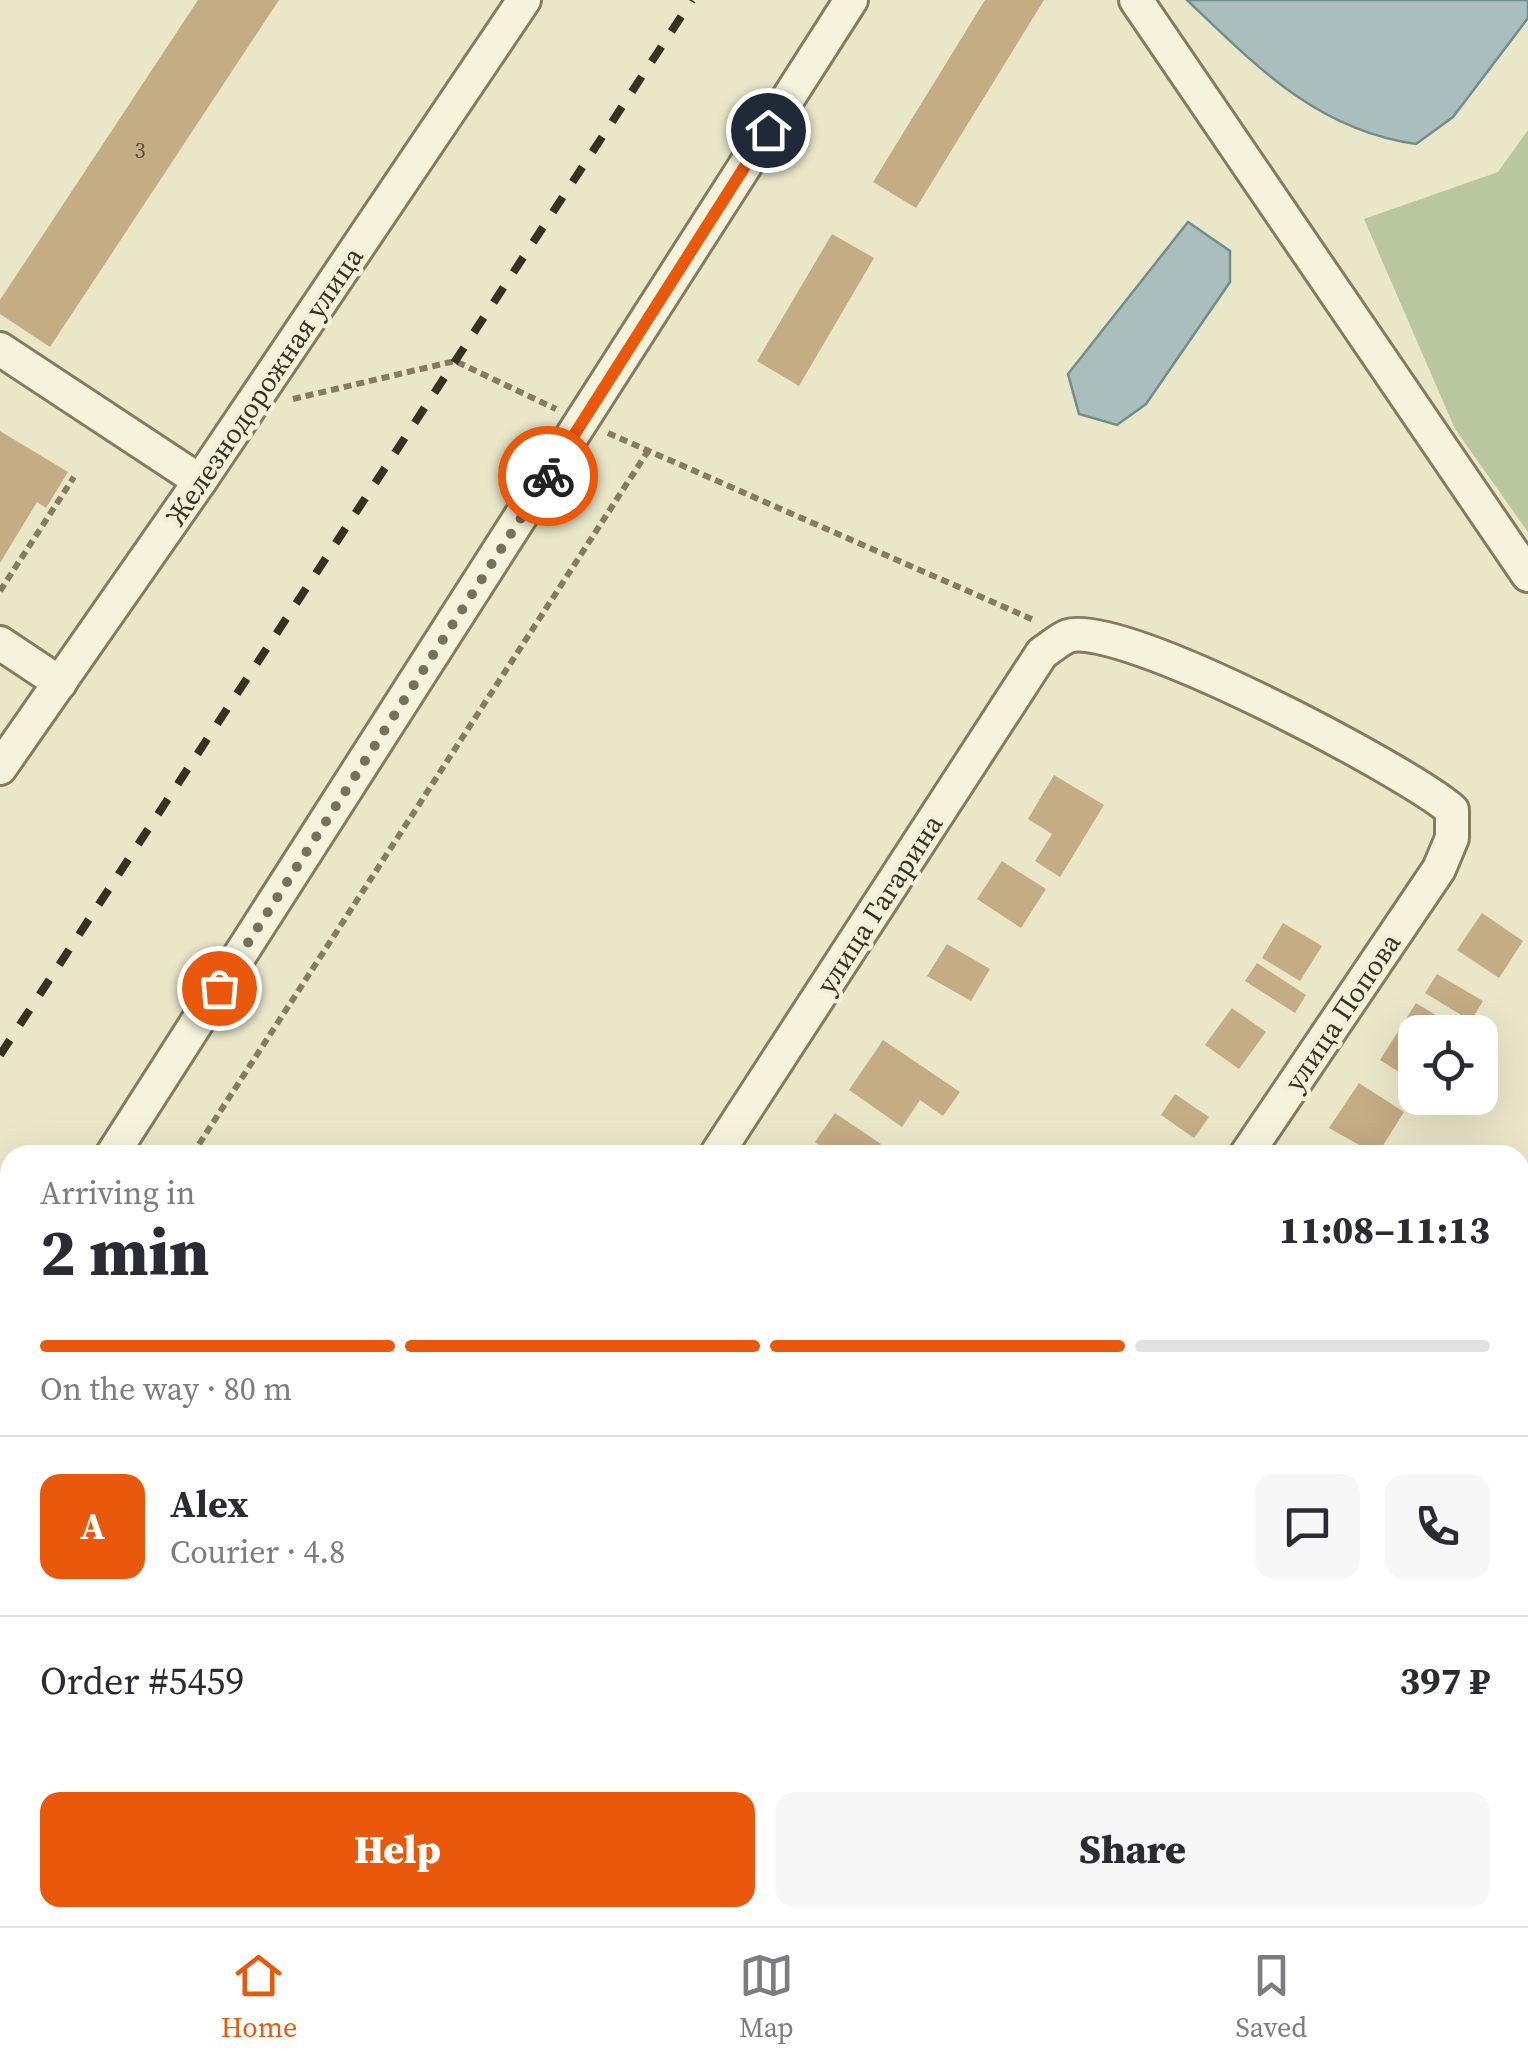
<!DOCTYPE html>
<meta charset="utf-8">
<style>
body{margin:0;font-family:"Source Serif 4",serif;background:#f7f7f7;color:#2b2b33;height:100vh;display:flex;flex-direction:column;font-size:38px;white-space:nowrap}
*{box-sizing:border-box;margin:0}
p{font-size:32px;color:#7c7c81}
.icon{flex:none;width:55px;height:55px;fill:none;stroke:currentColor;stroke-width:2;stroke-linecap:round;stroke-linejoin:round}
.map{position:relative;flex:1;overflow:hidden}
.details{position:absolute;left:0px;top:1145px;width:1530px;height:782px;display:flex;flex-direction:column;background:#fff;border-radius:30px 30px 0 0;box-shadow:0 10px 40px #0002}
.details>*{flex:none}
.controls{position:absolute;left:1398px;top:1015px;display:grid;gap:20px}
.controls a{display:grid;place-items:center;width:100px;height:100px;border-radius:20px;background:#fff;box-shadow:0 10px 40px #0002;font-size:50px}
.pin{position:absolute;display:grid;place-items:center;width:85px;height:85px;color:#fff;margin:-42px;border:5px solid #fff;border-radius:50%;box-shadow:0 2px 10px #0007}
.courier{position:absolute;display:grid;place-items:center;width:100px;height:100px;margin:-50px;border:8px solid #ea580c;border-radius:50%;background:#fff;color:#222;box-shadow:0 2px 12px #0007}
.summary em{font-style:normal;font-weight:800}
.summary div{display:flex;flex-direction:column-reverse}
.summary{display:flex;align-items:center;justify-content:space-between;height:170px;padding:0 40px}
h1{font-size:65px;font-weight:800;line-height:75px}
.bar{display:grid;grid-template-columns:repeat(4,1fr);gap:15px 10px;align-content:center;height:120px;padding:0 40px}
.bar i{height:12px;border-radius:8px;background:#e1e1e2}
.bar .current{background:#ea580c}
.bar p{grid-column:span 4}
.line{display:flex;align-items:center;gap:25px;padding:0 40px;border-top:2px solid #e1e1e2}
.line div{flex:1}
.round{display:grid;place-items:center;flex:none;width:105px;height:105px;border-radius:20px;background:#f7f7f7}
.action{display:flex;gap:20px;margin-top:auto;padding:20px 40px}
.action a{flex:1;height:115px;border-radius:20px;background:#ea580c;color:#fff;font-size:40px;font-weight:800;line-height:115px;text-align:center}
.action a+a{background:#f7f7f7;color:#2b2b33}
.menu{display:flex;justify-content:space-around;align-items:center;height:140px;border-top:2px solid #e1e1e2;background:#fff;font-size:28px;color:#7c7c81}
.menu a{display:grid;justify-items:center;gap:5px}
.menu .current{color:#ea580c}
.map>svg:first-child{display:block}
.green{fill:#b9c79e}
.water{fill:#aabfbd;stroke:#718d8c;stroke-width:2.5}
.building{fill:#c4ac84}
.lines{fill:none;stroke-linecap:round;stroke-linejoin:round}
.minor-casing{stroke:#857b60;stroke-width:38}
.path{stroke:#857b60;stroke-width:6;stroke-dasharray:8 5;stroke-linecap:butt}
.minor{stroke:#f5f3dc;stroke-width:32}
.rail{stroke:#373122;stroke-width:8;stroke-dasharray:18 18;stroke-linecap:butt}
.done{stroke:#76715c;stroke-width:10;stroke-dasharray:0 18}
.route{stroke:#ea580c;stroke-width:12}
.labels{text-anchor:middle;dominant-baseline:central;stroke-width:9;stroke-linejoin:round;paint-order:stroke}
.number-label{font-size:22px;fill:#5a503a}
.street-label{font-size:28px;fill:#373122;stroke:#f2f0d8}
</style>
<div class="map">
<svg width="1528" height="1926" viewBox="0 0 1528 1926">
<rect width="100%" height="100%" fill="#eae7c9"/>
<g class="green">
<path d="M1528 130V532L1455 429 1364 219 1498 172Z"/>
<path d="M1528 1415V1810L1520 1817V1425Z"/>
<path d="M1119 1918H1426L1419 1926H1112Z"/>
</g>
<g class="water">
<path d="M1187 0H1528V18L1453 117 1416 144C1317 130 1256 66 1187 0Z"/>
<path d="M1188 222 1230 251V282L1146 404 1117 425 1079 414 1068 374Z"/>
</g>
<g class="building">
<path d="M198 0H279L50 347 0 314V300Z"/>
<path d="M985 0H1044L916 208 873 182Z"/>
<path d="M832 234 874 258 799 386 757 361Z"/>
<path d="M0 431 68 472 46 508 37 502 0 563Z"/>
<path d="M1054 775 1104 805 1060 877 1035 861 1052 834 1028 819Z"/>
<path d="M1002 861 1046 889 1021 928 977 899Z"/>
<path d="M1482 913 1523 941 1499 978 1457 950Z"/>
<path d="M1283 923 1322 946 1300 981 1262 958Z"/>
<path d="M947 944 990 969 971 1001 927 976Z"/>
<path d="M1257 963 1306 995 1295 1013 1245 981Z"/>
<path d="M1437 974 1483 1001 1471 1021 1425 993Z"/>
<path d="M1416 1003 1464 1032H1415V1082L1380 1060Z"/>
<path d="M1232 1008 1266 1032 1239 1069 1205 1045Z"/>
<path d="M883 1040 960 1092 943 1116 920 1100 902 1127 849 1090Z"/>
<path d="M1359 1083 1404 1112 1377 1155 1329 1128Z"/>
<path d="M1175 1094 1209 1117 1194 1138 1161 1115Z"/>
<path d="M835 1113 881 1144 873 1155H835L815 1142Z"/>
<path d="M1528 1838V1926H1453L1459 1918H1520V1844Z"/>
<path d="M290 1918H338L333 1926H285Z"/>
<path d="M608 1918H649L661 1926H610L605 1923Z"/>
</g>
<g class="lines">
<g class="minor-casing">
<g id="minor">
<path d="M1136 0 1528 575"/>
<path d="M0 349 200 481"/>
<path d="M0 643 60 683"/>
<path d="M0 768 200 481 524 0"/>
<path d="M112 1155 851 0"/>
<path d="M716 1155 1042 653C1050 648 1060 639 1068 636 1121 619 1406 770 1452 810V838L1439 869 1246 1155"/>
<path d="M0 1330 10 1314"/>
<path d="M0 1815 10 1823"/>
<path d="M128 1918 139 1926"/>
<path d="M214 1926 219 1918"/>
<path d="M725 1926 731 1918"/>
</g>
</g>
<g class="path">
<path d="M293 399 455 361 556 409"/>
<path d="M608 433 1036 621"/>
<path d="M0 591 74 477"/>
<path d="M192 1155 648 451"/>
<path d="M0 1454 10 1438"/>
</g>
<use href="#minor" class="minor"/>
<path class="rail" d="M0 1055 692 0"/>
</g>
<g class="lines">
<path class="done" d="M219 988 548 476"/>
<path class="route" d="M548 476 768 130"/>
</g>
<g class="labels">
<g class="number-label">
<text x="140" y="150">3</text>
</g>
<g class="street-label">
<text transform="translate(264 386) rotate(-56)">Железнодорожная улица</text>
<text transform="translate(879 904) rotate(-57)">улица Гагарина</text>
<text transform="translate(1342 1012) rotate(-56)">улица Попова</text>
</g>
</g>
</svg>
<div class="controls">
<a><svg class="icon" aria-label="locate" viewBox="0 0 24 24"><circle cx="12" cy="12" r="6"/><path d="M12 2v4M12 18v4M2 12h4M18 12h4"/></svg></a>
</div>
<div class="pin" style="left:219px;top:988px;background:#ea580c"><svg class="icon" aria-label="bag" viewBox="0 0 24 24"><path d="M5 8h14l-1 12H6zM9 8a3 3 0 0 1 6 0"/></svg></div>
<div class="pin" style="left:768px;top:130px;background:#1f2937"><svg class="icon" aria-label="home" viewBox="0 0 24 24"><path d="M3 11l9-7 9 7M6 9v11h12V9"/></svg></div>
<div class="courier" style="left:548px;top:476px"><svg class="icon" aria-label="bike" viewBox="0 0 24 24"><circle cx="6" cy="16" r="4"/><circle cx="18" cy="16" r="4"/><path d="M6 16l4-8h5l3 8M10 8l3 8H6M13 5h3"/></svg></div>
<section class="details">
<div class="summary"><div><h1>2 min</h1><p>Arriving in</p></div><em>11:08–11:13</em></div>
<div class="bar"><i class="current"></i><i class="current"></i><i class="current"></i><i></i><p>On the way · 80 m</p></div>
<div class="line" style="height:180px"><b class="round" style="background:#ea580c;color:#fff">A</b><div><b>Alex</b><p>Courier · 4.8</p></div><a class="round"><svg class="icon" aria-label="chat" viewBox="0 0 24 24"><path d="M4 5h16v11H9l-5 4z"/></svg></a><a class="round"><svg class="icon" aria-label="phone" viewBox="0 0 24 24"><path d="M5 4h4l2 5-3 2q2 4 5 5l2-3 5 2v4C11 20 4 13 5 4z"/></svg></a></div>
<div class="line" style="height:130px"><div>Order #5459</div><b>397 ₽</b></div>
<div class="action"><a>Help</a><a>Share</a></div>
</section>
</div>
<nav class="menu">
<a class="current"><svg class="icon" aria-label="home" viewBox="0 0 24 24"><path d="M3 11l9-7 9 7M6 9v11h12V9"/></svg>Home</a>
<a><svg class="icon" aria-label="map" viewBox="0 0 24 24"><path d="M3 6l6-2 6 2 6-2v14l-6 2-6-2-6 2zM9 4v14M15 6v14"/></svg>Map</a>
<a><svg class="icon" aria-label="saved" viewBox="0 0 24 24"><path d="M7 4h10v16l-5-4-5 4z"/></svg>Saved</a>
</nav>
